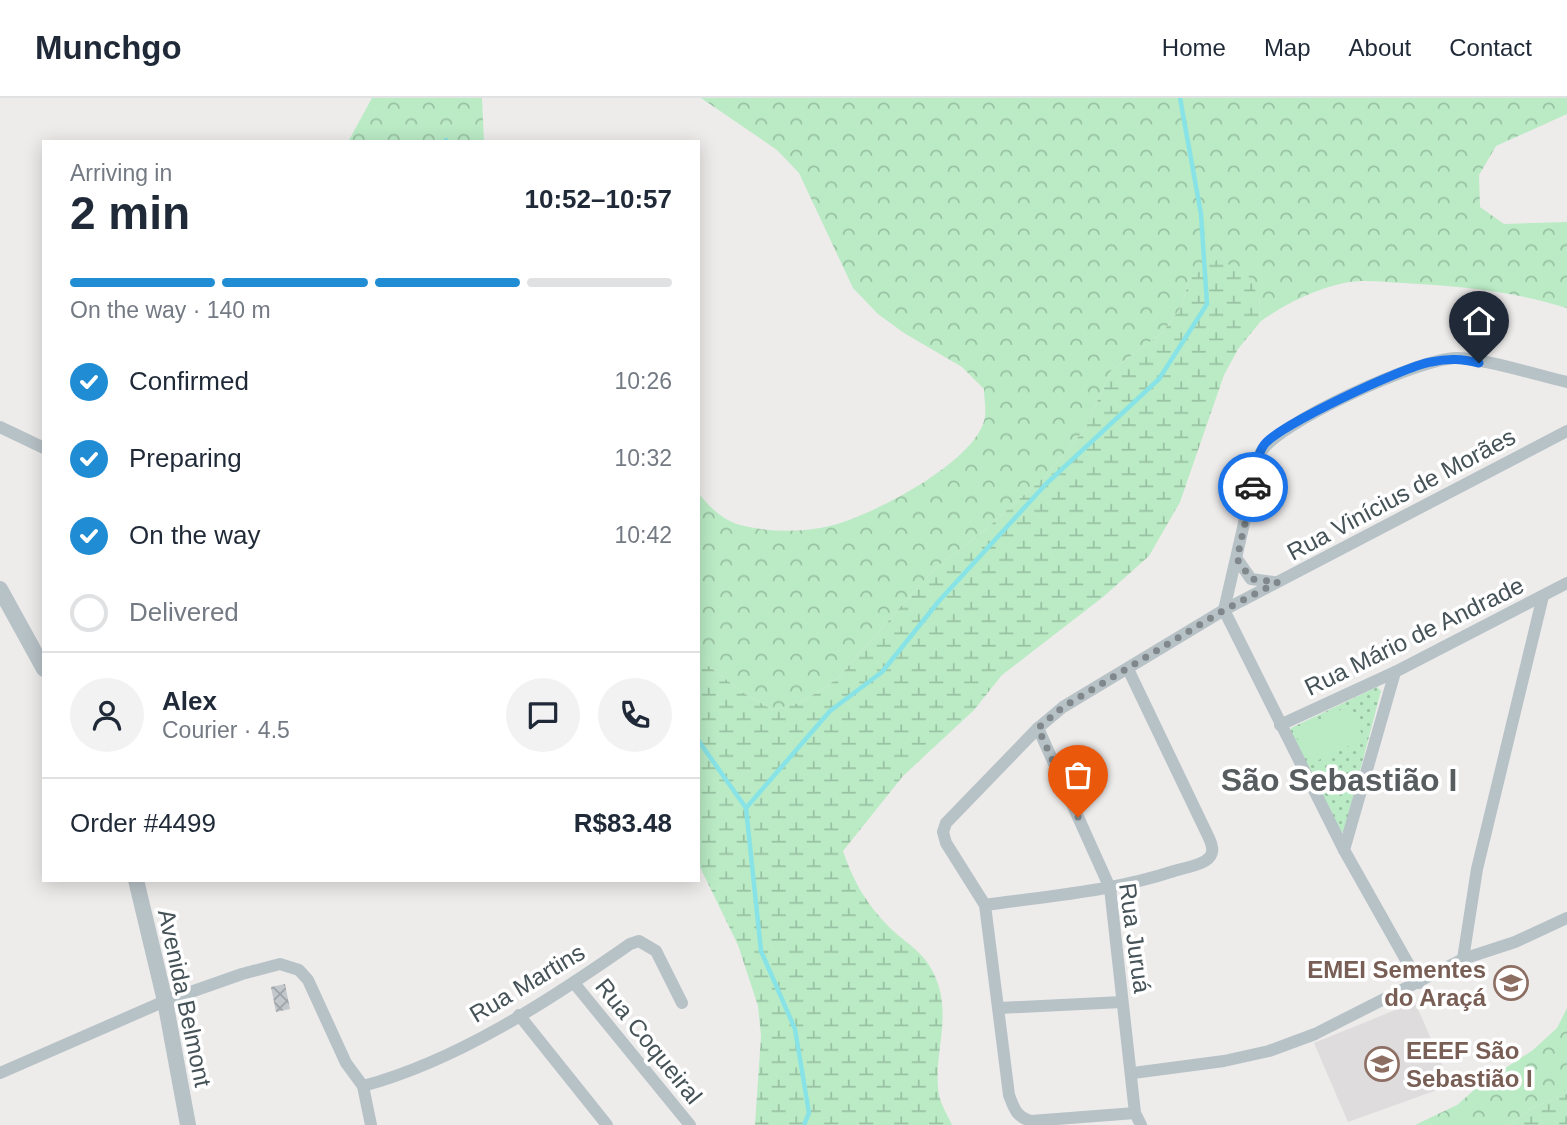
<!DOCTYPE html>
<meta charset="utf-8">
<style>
body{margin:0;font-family:Arial,sans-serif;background:#f2f2f3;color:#1f2937;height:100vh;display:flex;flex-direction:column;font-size:26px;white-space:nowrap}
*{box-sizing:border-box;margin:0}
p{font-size:23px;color:#747a83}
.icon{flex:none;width:38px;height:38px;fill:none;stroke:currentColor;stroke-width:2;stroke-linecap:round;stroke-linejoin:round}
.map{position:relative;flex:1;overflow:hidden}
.sheet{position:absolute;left:42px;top:42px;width:658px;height:742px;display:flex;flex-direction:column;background:#fff;border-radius:0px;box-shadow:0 4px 18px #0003}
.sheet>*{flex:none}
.pin{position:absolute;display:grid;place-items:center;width:60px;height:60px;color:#fff;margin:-72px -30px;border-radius:50% 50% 50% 0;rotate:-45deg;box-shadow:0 0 7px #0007}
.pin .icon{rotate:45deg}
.courier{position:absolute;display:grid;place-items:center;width:70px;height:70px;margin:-35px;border:5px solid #1a73e8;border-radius:50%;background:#fff;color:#222;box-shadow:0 2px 9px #0007}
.summary em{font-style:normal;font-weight:700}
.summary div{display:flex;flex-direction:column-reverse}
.summary{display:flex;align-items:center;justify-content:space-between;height:119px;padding:0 28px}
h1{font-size:46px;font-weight:700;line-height:52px}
.bar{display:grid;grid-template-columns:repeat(4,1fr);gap:10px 7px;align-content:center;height:84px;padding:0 28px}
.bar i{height:9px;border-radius:5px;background:#e0e1e3}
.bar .active{background:#208cd3}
.bar p{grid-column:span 4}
.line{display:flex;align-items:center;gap:18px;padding:0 28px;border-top:2px solid #e0e1e3}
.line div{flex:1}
.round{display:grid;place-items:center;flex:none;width:74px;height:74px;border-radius:37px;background:#f2f2f3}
ol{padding:0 28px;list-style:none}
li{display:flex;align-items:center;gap:21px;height:77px}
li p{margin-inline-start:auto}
li .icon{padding:7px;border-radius:50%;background:#208cd3;color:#fff;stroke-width:4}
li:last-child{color:#747a83}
li i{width:38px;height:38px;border:4px solid #e0e1e3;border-radius:50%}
header{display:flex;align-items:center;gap:42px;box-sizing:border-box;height:98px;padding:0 35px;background:#fff;border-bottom:2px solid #e0e1e3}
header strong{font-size:33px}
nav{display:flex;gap:38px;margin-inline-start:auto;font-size:24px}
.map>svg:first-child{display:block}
.education{fill:#dfdcdd}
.green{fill:url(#green-dots)}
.forest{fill:url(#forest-crowns)}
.wetland{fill:url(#wetland-marsh)}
.pitch{fill:#baebc5}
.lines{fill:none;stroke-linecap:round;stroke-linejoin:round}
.stream{stroke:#88e3e7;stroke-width:4.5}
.building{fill:url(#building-cross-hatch)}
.minor{stroke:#b7c2c7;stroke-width:12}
.tertiary{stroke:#b7c2c7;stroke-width:16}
.done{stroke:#80888b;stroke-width:7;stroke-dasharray:0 12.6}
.route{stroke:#1a73e8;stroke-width:9}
.labels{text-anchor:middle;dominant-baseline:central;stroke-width:7;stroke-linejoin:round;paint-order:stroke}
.street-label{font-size:24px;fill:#455257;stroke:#fff}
.education-label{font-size:24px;font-weight:bold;fill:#785e54;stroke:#fff;text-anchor:end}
.district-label{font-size:32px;font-weight:bold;fill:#585d60;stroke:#fff}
</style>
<header>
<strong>Munchgo</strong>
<nav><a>Home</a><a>Map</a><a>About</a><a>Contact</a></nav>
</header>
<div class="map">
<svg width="1567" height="1027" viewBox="0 0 1567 1027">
<defs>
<pattern id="green-dots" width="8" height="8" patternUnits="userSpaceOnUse" patternTransform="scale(1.75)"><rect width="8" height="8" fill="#baebc5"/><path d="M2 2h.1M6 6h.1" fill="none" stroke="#99c1a3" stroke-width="1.8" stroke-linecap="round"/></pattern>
<pattern id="forest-crowns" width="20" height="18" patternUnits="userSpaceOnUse" patternTransform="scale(1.75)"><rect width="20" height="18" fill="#baebc5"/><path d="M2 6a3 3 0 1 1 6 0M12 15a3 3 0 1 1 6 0" fill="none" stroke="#99c1a3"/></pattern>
<pattern id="wetland-marsh" width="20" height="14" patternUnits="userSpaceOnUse" patternTransform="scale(1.75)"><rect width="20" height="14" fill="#baebc5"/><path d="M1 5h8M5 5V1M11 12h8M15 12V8" fill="none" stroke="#99c1a3"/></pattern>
<pattern id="building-cross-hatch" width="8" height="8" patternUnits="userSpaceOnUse" patternTransform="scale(1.75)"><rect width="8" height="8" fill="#c2c7cb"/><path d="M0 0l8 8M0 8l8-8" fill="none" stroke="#9fa4a8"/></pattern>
</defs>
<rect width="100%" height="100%" fill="#eeebeb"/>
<path class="education" d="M1415 904 1451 987 1348 1024 1314 945Z"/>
<path class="green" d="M1377 589 1381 593 1344 734H1339L1289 637 1291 630Z"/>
<g class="forest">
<path d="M372 0H482L484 44H348Z"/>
<path d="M701 0H1567V16L1496 48 1479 77 1480 109 1504 126 1567 124V210C1512 193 1460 188 1403 185 1383 184 1364 181 1344 185 1313 192 1287 205 1261 223L1259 200 1190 180 1181 209 1163 234 1111 273 1085 331 1045 378 984 433 934 471 837 581 802 604 773 612 745 596 698 560V395C709 408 722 422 740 427 767 434 802 435 830 428 871 418 972 366 984 323 987 314 984 301 984 291L962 269 904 235 878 216 853 190 799 75 777 52Z"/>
<path d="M1567 910V996L1532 1010 1510 1027H1415L1457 1007 1481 986 1533 952 1557 930Z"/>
</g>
<g class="wetland">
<path d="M1217 162 1246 173 1259 200 1261 223 1238 251 1224 277 1180 404 1149 458 1103 499 1002 577 974 612 903 678 843 753C853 783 867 807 890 830 906 845 924 854 934 876 954 918 932 957 939 997 941 1007 948 1018 952 1027H755L761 938 758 908 738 847 698 765V560L745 596 773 612 802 604 837 581 934 471 984 433 1045 378 1085 331 1111 273 1163 234 1181 209 1190 180Z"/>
<path d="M1567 996V1027H1510L1532 1010Z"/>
</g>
<path class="pitch" d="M1349 608 1364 641 1310 666 1294 633Z"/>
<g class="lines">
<g class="stream">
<path d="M446 42V44"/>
<path d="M698 642 746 710 761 853 795 931 809 1015 804 1027"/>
<path d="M746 710 830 613 882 574 939 503 1046 386 1159 281 1207 206 1201 116 1180 0"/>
</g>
</g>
<path class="building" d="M285 886 290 911 276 914 271 889Z"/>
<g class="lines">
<g class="minor">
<path d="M0 329 44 350"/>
<path d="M1237 461 1251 481 1274 484"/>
<path d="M1224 512 1260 356C1273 326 1422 259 1457 260 1486 261 1537 277 1567 284"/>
<path d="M1224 512 1344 752 1419 885"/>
<path d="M1280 627 1395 574 1567 485"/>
<path d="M1038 630 1110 790 1135 1015 1141 1027"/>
<path d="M1344 752 1395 574"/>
<path d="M985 807C1048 798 1114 793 1174 773 1184 770 1197 768 1205 763 1215 757 1213 749 1209 740L1128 571"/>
<path d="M1463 861 1477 771 1543 498"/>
<path d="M574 885 690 1027"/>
<path d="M1000 910 1122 904"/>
<path d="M519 917 607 1027"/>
<path d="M0 975 165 903 242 876 280 866 299 872 308 882 346 965 363 988 371 1027"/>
<path d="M1133 975 1224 963 1269 953 1315 936 1463 861 1515 844 1567 820"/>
<path d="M363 988C457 963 550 902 630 846L639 843 656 853 682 905"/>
<path d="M1135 1015 1031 1023C1016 1019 1014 1010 1009 997L985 807 946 745 943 734 946 725 1038 630 1063 609 1224 512 1567 333"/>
</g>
<g class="tertiary">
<path d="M0 491 44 571"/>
<path d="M136 782 165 903 188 1027"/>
</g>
</g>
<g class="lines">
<path class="done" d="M1078 719 1038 630 1063 609 1224 512 1278 484 1251 481 1237 461 1253 389"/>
<path class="route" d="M1253 389C1255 376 1256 358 1264 347 1277 328 1405 268 1431 264 1449 260 1462 261 1479 265"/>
</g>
<defs>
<g id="school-ring" transform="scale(1.75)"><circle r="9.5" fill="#fff" stroke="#8d6e63" stroke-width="1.5"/><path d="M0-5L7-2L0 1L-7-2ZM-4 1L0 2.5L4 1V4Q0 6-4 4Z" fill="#8d6e63"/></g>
</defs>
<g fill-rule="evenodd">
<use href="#school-ring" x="1511" y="885"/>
<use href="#school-ring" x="1382" y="966"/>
</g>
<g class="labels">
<g class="street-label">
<text transform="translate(1401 396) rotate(-28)">Rua Vinícius de Morães</text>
<text transform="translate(1414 538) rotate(-26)">Rua Mário de Andrade</text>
<text transform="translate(1135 840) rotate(82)">Rua Juruá</text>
<text transform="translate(527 885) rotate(-31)">Rua Martins</text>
<text transform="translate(185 900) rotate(78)">Avenida Belmont</text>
<text transform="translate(649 943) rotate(51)">Rua Coqueiral</text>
</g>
<g class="education-label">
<text x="1486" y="871">EMEI Sementes<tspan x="1486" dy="28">do Araçá</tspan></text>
<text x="1406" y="952" text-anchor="start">EEEF São<tspan x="1406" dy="28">Sebastião I</tspan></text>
</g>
<g class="district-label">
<text x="1339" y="682">São Sebastião I</text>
</g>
</g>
</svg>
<div class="pin" style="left:1078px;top:719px;background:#ea580c"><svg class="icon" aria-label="bag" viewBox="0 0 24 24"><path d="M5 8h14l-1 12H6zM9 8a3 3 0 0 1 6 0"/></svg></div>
<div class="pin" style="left:1479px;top:265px;background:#1f2937"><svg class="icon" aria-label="home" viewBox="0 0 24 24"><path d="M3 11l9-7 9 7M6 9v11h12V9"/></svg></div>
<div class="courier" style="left:1253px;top:389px"><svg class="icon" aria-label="car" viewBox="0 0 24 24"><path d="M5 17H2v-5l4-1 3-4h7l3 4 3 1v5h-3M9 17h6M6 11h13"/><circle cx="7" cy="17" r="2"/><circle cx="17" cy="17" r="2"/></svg></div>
<section class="sheet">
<div class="summary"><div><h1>2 min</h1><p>Arriving in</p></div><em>10:52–10:57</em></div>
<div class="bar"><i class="active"></i><i class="active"></i><i class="active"></i><i></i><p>On the way · 140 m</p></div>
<ol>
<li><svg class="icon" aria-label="check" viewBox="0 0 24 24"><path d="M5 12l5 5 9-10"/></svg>Confirmed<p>10:26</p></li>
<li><svg class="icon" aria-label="check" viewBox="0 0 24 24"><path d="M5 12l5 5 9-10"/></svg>Preparing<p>10:32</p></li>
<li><svg class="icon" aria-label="check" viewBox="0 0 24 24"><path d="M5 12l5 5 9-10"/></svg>On the way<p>10:42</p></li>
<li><i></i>Delivered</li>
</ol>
<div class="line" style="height:126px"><a class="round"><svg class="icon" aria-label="person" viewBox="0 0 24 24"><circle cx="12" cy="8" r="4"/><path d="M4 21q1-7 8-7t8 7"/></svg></a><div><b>Alex</b><p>Courier · 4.5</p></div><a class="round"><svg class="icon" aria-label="chat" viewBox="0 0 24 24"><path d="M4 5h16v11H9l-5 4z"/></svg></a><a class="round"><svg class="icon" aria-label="phone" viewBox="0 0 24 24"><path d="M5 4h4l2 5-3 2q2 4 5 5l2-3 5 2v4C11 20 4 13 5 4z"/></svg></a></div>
<div class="line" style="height:91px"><div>Order #4499</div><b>R$83.48</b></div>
</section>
</div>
